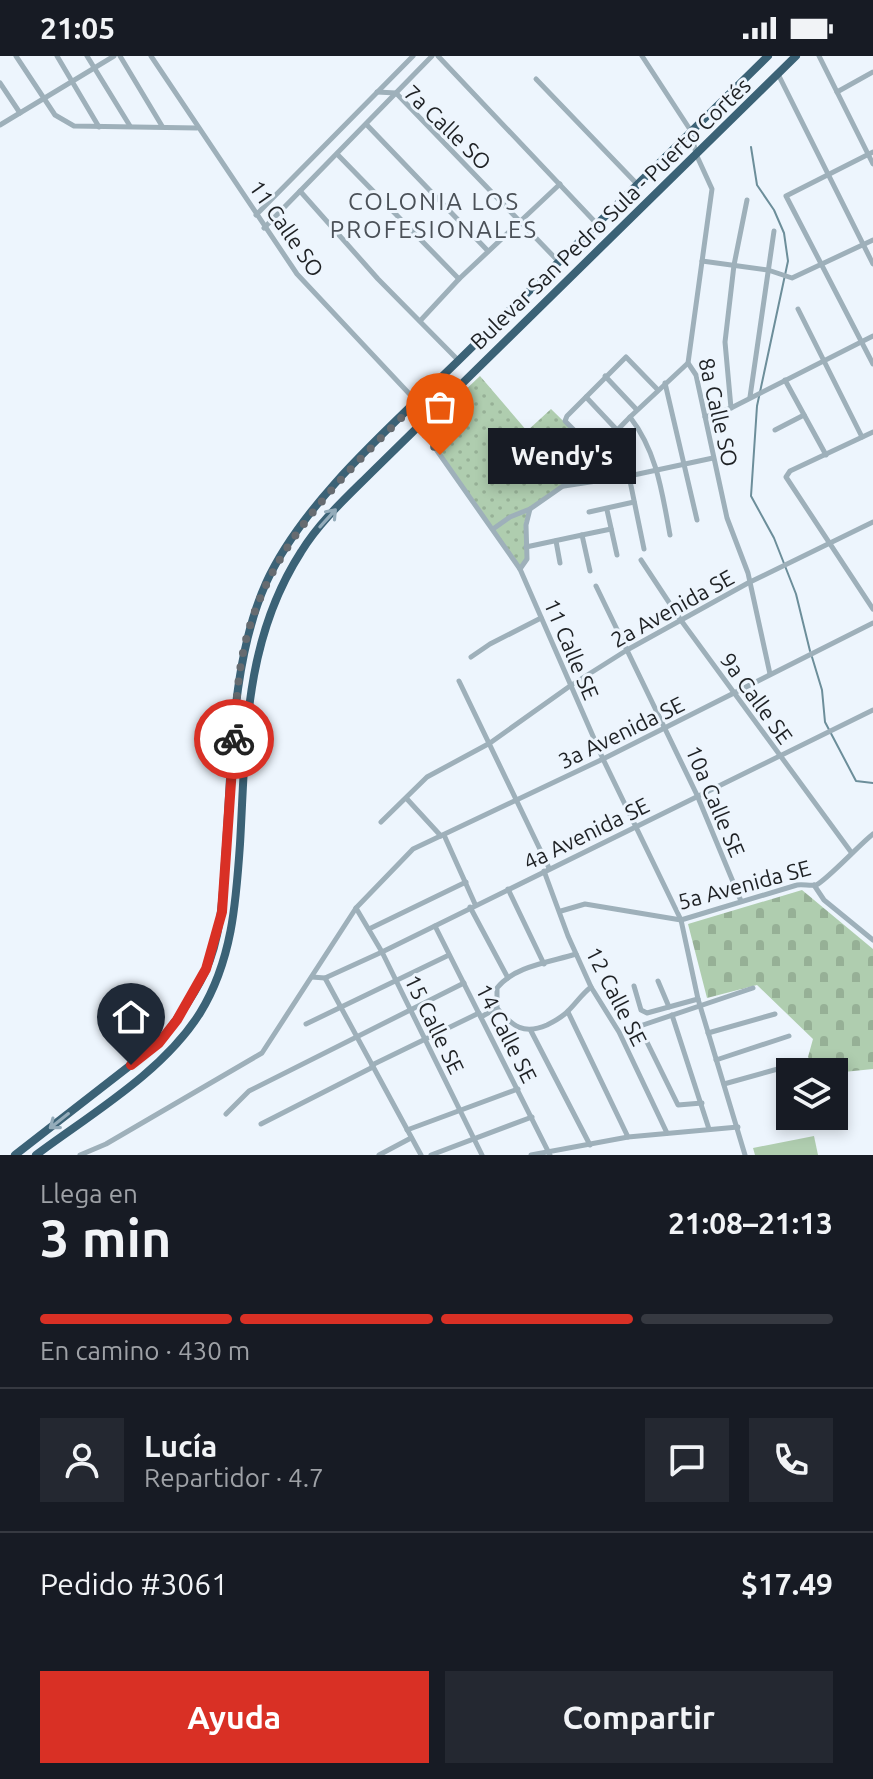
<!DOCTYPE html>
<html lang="es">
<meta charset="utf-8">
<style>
body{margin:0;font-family:Ubuntu,sans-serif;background:#242831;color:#f1f3f6;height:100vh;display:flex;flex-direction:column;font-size:30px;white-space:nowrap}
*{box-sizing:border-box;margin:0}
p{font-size:26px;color:#9ea1a6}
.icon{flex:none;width:44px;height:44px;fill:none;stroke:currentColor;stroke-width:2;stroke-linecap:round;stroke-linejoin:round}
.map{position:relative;height:1099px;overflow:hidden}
.panel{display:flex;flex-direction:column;background:#171b24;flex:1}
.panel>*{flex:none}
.fabs{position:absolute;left:776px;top:1002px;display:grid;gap:16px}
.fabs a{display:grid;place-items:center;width:72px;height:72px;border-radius:0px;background:#171b24;box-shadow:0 4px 12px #0003;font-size:40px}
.pin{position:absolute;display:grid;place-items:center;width:68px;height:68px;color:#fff;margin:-82px -34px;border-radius:50% 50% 50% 0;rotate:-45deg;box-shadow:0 0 8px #0007}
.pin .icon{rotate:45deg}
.courier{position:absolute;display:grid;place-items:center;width:80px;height:80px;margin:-40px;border:6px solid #d93025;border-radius:50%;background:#fff;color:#222;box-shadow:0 2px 10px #0007}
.bubble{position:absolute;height:56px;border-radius:0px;background:#171b24;box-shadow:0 4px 12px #0003;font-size:26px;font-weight:700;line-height:56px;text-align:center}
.summary em{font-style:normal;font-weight:700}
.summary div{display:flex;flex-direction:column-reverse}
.summary{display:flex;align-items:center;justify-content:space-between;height:136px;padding:0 40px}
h1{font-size:52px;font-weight:700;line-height:60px}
.bar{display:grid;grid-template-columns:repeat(4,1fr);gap:12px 8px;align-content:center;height:96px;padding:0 40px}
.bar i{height:10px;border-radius:6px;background:#363941}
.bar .current{background:#d93025}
.bar p{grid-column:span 4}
.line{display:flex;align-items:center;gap:20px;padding:0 40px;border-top:2px solid #363941}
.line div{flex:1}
.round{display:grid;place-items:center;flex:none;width:84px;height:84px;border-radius:0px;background:#242831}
.action{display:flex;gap:16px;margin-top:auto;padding:16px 40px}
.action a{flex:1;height:92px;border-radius:0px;background:#d93025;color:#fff;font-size:32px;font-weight:700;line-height:92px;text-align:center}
.action a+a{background:#242831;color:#f1f3f6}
.status{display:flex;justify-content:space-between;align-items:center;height:56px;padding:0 40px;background:#171b24;direction:ltr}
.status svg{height:22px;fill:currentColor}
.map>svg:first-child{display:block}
.cemetery{fill:url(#cemetery-stones)}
.park{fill:url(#park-dots)}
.pitch{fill:#afcdaf}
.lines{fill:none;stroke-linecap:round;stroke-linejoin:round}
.stream{stroke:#6c8e9a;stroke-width:2}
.minor{stroke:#9eb0ba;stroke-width:5}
.highway{stroke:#3b6276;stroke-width:8}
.oneway{stroke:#94acba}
.done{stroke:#666b70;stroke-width:8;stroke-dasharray:0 14.4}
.route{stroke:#d93025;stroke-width:10}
.labels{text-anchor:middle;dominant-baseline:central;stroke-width:6;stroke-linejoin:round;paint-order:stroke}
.street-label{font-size:22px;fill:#1e2124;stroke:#edf5fd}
.neighbourhood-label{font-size:24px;letter-spacing:2px;fill:#4b5158;stroke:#edf5fd}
</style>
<div class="status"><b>21:05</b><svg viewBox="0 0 49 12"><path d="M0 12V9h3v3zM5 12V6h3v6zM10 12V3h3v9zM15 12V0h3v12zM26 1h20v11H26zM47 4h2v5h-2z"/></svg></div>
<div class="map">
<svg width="873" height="1099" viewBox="0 0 873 1099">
<defs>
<pattern id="cemetery-stones" width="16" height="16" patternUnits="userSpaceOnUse" patternTransform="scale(2)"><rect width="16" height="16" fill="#afcdaf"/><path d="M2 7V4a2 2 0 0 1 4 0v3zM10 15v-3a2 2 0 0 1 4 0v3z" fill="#96b096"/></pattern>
<pattern id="park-dots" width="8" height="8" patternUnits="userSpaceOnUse" patternTransform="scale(2)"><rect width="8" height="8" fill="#afcdaf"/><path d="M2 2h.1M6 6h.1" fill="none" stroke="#96b096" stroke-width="1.8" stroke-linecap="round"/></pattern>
</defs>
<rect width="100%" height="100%" fill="#edf5fd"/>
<path class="cemetery" d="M802 834 873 893V1013L834 1017 817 1016 808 1001 813 983 757 929 707 942 688 868Z"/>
<g class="park">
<path d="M480 320 527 375 551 353 595 396 562 430 529 452 524 468 527 503 520 513 423 374Z"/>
<path d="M611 383 630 417 567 428Z"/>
</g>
<path class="pitch" d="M814 1080 818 1099H755L753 1092Z"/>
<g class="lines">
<g class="stream">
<path d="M751 91 757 129 774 154 784 177 788 205 757 350 751 440 774 482 796 538 810 595"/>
<path d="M812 601 822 634 825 666 856 725 873 727"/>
</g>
<g class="minor">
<path d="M16 0 55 59 74 70 197 72"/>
<path d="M57 0 99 71"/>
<path d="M87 0 130 70"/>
<path d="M120 0 162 70"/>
<path d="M151 0 297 218 417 346 419 369 520 513 603 703 681 864 698 943 745 1099"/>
<path d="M438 0 597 168"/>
<path d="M642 0 691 75 696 98 712 133 688 307 696 319 727 462 748 517 770 618"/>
<path d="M819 0 873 108"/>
<path d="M778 18 873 208"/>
<path d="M536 23 637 128"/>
<path d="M0 27 20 57"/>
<path d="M377 36 396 37 559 206"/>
<path d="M837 36 873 16"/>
<path d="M366 68 488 195"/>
<path d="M0 69 114 0"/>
<path d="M873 96 786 140 873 308"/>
<path d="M337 98 459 223"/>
<path d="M300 135 378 223 458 304"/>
<path d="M256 159 413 0"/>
<path d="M264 172 432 0"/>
<path d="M702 205 768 214 792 222 873 184"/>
<path d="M798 253 862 381"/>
<path d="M420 265 459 223 560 128"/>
<path d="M605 320 637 354"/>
<path d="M785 324 826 399"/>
<path d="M665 327 697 464"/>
<path d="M586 341 617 374"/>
<path d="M750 341 774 175"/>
<path d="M731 352 725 286 734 209 747 144"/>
<path d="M630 361C657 396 662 436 670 479"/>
<path d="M705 361 731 352 873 280"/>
<path d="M775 374 804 359"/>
<path d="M873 376 790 415 786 421 873 553"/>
<path d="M596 396 565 365 567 360 626 301 658 334"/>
<path d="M629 420 644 493"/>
<path d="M564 430 629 420 713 402"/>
<path d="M607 454 617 499"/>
<path d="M589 456 634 446"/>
<path d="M493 473 510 461 530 453 563 430 630 361 688 307"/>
<path d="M582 479 611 473"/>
<path d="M556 485 560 507"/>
<path d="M526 491 582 479 590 515"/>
<path d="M641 504 680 563 851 796"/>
<path d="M520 513 527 503 526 469 530 453"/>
<path d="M596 530 697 739 741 845"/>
<path d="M471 601 490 588 541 562"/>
<path d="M459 625 549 812"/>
<path d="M407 743 441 780"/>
<path d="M381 766 427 721 490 687 570 630 627 594 748 527 873 466"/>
<path d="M444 779 475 848"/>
<path d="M544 815 568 880 591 931 619 976 667 1077"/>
<path d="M814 829 824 844 873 884"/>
<path d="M508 833 544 908"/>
<path d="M470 851 508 922"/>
<path d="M356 852 382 896 482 1099"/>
<path d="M561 855 585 848 681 864 797 829C803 828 810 830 816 829 826 825 861 787 873 778"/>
<path d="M435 870 550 1099"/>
<path d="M369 873 466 826"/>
<path d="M312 921 325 922 382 896 873 654"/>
<path d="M325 922 421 1099"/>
<path d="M658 925 669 951"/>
<path d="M634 930 641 954 647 957 698 943"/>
<path d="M497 952C513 971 524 979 547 969 555 965 563 961 569 954 577 946 582 938 591 931"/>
<path d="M568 956 628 1081"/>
<path d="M672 959 709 1073"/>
<path d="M481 961 497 952V932C514 910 551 906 576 898"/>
<path d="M306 968 449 899"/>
<path d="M637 971 753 932"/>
<path d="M531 975 590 1089"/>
<path d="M708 977 775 958"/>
<path d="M643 978 678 1049 702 1047"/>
<path d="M716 1004 789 980"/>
<path d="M372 1009 479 957"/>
<path d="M724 1028 803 1006"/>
<path d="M226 1058 249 1035 464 927"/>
<path d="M261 1068 373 1011"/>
<path d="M407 1074 518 1033"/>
<path d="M80 1099 106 1088 262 997 356 852 413 793 603 703 873 567"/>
<path d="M379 1099 411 1082"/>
<path d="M431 1099 532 1061"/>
<path d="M531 1099 628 1081 738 1071"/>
</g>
<g class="highway">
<path d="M15 1099 159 987C176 965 193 942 205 916 223 877 223 832 226 790 232 705 231 606 266 527 304 444 395 367 460 303 563 202 665 101 768 0"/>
<path d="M36 1099C91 1058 163 1016 200 957 232 905 236 847 240 788 246 686 243 586 301 496 320 465 348 440 373 415L796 0"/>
</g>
</g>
<defs><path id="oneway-shaft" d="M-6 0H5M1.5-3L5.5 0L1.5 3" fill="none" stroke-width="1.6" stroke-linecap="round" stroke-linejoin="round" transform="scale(2)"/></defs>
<g class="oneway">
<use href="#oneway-shaft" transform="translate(328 462) rotate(-48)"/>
<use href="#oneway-shaft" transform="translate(59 1065) rotate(142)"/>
</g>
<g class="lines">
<path class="done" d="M234 683C236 649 238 613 247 580 274 481 348 416 417 346L419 369 440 399"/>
<path class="route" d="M131 1009 159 987 177 964 206 913 222 856 234 683"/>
</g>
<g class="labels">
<g class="street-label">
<text transform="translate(448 71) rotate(44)">7a Calle SO</text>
<text transform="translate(610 157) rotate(-44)">Bulevar San Pedro Sula - Puerto Cortés</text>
<text transform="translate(287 172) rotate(55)">11 Calle SO</text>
<text transform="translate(719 356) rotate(77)">8a Calle SO</text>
<text transform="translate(672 552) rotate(-29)">2a Avenida SE</text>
<text transform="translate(572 593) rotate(67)">11 Calle SE</text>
<text transform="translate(757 642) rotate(54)">9a Calle SE</text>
<text transform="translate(621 676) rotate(-26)">3a Avenida SE</text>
<text transform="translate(716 745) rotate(67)">10a Calle SE</text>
<text transform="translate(586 777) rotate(-26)">4a Avenida SE</text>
<text transform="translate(744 828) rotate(-15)">5a Avenida SE</text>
<text transform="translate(617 940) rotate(63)">12 Calle SE</text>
<text transform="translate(435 968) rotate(64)">15 Calle SE</text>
<text transform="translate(507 977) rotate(63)">14 Calle SE</text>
</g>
<g class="neighbourhood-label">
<text x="434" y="145">COLONIA LOS<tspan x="434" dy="28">PROFESIONALES</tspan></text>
</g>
</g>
</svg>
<div class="fabs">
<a><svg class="icon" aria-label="layers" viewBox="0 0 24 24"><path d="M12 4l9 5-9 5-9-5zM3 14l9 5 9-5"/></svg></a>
</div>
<div class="pin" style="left:440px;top:399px;background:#ea580c"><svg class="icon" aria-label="bag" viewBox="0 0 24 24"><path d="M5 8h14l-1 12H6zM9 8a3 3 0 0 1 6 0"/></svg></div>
<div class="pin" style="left:131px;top:1009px;background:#1f2937"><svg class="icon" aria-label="home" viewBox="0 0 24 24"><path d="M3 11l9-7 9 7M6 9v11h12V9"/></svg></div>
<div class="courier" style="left:234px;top:683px"><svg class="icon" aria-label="bike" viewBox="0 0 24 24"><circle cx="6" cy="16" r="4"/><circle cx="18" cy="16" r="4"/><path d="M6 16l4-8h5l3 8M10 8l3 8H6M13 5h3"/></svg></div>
<div class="bubble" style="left:488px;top:372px;width:148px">Wendy's</div>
</div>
<section class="panel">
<div class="summary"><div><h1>3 min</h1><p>Llega en</p></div><em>21:08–21:13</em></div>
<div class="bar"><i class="current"></i><i class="current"></i><i class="current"></i><i></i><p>En camino · 430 m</p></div>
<div class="line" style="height:144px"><a class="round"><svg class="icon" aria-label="person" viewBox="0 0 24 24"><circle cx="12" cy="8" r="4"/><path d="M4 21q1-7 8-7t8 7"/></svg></a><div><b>Lucía</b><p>Repartidor · 4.7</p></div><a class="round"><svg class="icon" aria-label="chat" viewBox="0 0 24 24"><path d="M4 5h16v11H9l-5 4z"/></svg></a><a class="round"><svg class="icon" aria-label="phone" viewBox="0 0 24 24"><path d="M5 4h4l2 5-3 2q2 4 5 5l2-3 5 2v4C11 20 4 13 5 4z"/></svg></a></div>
<div class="line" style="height:104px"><div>Pedido #3061</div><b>$17.49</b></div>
<div class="action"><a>Ayuda</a><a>Compartir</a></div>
</section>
